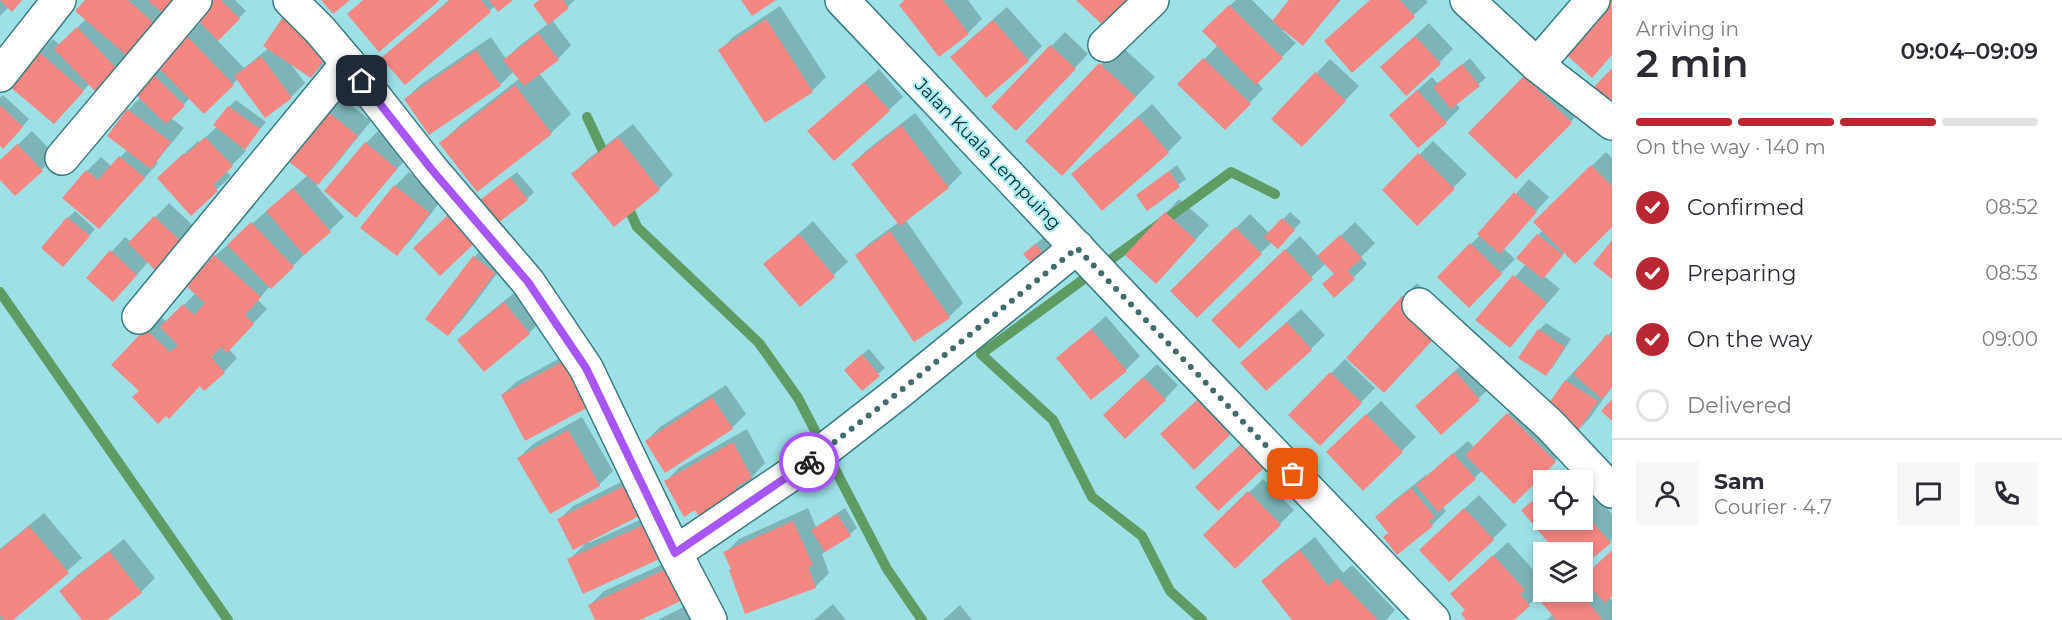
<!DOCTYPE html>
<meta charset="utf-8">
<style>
body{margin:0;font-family:Montserrat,sans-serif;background:#f7f7f7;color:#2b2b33;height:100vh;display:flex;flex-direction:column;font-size:22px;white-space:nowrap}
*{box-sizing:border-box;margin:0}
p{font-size:20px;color:#7c7c81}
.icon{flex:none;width:33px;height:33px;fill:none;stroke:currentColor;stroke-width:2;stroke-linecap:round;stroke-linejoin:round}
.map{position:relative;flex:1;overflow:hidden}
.sheet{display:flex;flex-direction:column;background:#fff;width:450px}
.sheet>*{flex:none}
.buttons{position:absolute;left:1533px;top:470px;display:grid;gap:12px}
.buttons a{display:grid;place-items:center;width:60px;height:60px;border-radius:0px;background:#fff;box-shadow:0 3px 9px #0003;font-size:30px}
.pin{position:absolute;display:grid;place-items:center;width:51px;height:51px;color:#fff;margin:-26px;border-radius:12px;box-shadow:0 3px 9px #0006}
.courier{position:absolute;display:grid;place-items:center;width:60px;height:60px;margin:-30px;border:4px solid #a855f7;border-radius:50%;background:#fff;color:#222;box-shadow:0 2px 8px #0007}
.headline em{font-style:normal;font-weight:600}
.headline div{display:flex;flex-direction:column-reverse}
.headline{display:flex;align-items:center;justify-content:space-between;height:102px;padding:0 24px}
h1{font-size:39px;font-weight:600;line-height:45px}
.bar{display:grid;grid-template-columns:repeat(4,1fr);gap:9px 6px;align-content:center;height:72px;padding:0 24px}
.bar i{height:8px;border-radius:4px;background:#e1e1e2}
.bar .on{background:#b82732}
.bar p{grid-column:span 4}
.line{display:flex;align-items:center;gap:15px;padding:0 24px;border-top:2px solid #e1e1e2}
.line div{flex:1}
.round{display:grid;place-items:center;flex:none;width:63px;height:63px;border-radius:0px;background:#f7f7f7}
ol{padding:0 24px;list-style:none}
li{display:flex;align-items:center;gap:18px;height:66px}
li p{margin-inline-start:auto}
li .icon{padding:6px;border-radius:50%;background:#b82732;color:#fff;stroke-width:4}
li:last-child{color:#7c7c81}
li i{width:33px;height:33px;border:3px solid #e1e1e2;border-radius:50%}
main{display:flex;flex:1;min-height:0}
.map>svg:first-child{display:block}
.shadow{fill:#0003}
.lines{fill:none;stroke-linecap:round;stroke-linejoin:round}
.stream{stroke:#5f9c64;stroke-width:10}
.building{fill:#f58783}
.minor-casing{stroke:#387b81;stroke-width:36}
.minor{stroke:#fff;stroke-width:33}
.done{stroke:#416b6e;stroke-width:6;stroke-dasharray:0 10.8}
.route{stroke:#a855f7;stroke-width:8}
.labels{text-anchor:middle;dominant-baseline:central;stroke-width:4.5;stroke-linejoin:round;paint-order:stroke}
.street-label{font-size:18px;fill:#0f2b2d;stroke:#aaeef4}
</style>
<main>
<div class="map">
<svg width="1612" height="620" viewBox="0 0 1612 620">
<rect width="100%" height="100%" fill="#9de1e7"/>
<g class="shadow">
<path d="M0 0H21L9 7 0 16Z"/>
<path d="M87 0H181L164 12 128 52 131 55 96 90 90 83 68 108 40 53 53 39 60 45 86 19Z"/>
<path d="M212 0H235L246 11 217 40 244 68 269 48 265 46 284 18 298 4 344 35 325 63 311 76 290 63 305 83 291 97 238 79 204 112 190 98 171 118 184 128 156 162 158 163 113 213 87 171 101 157 112 167 127 150 128 110 141 97 135 92 171 50 201 22Z"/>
<path d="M449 0H511L495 6 405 83 383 58Z"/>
<path d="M540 0H575L552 20 571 45 558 59 539 73 571 114 551 133 441 143 461 124 520 78 514 71 500 85 406 99 420 85 491 37 506 59 519 46 549 23Z"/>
<path d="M905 0H968L982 19 968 33 939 55Z"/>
<path d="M1236 0H1252L1274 22 1291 0H1341L1303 44 1285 29 1283 31 1296 43 1257 82 1263 89 1225 128 1180 84 1218 45 1204 31Z"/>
<path d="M1370 0H1426L1428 2 1352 71 1326 41Z"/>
<path d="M780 6 826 77 812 91 766 121 720 51 733 37Z"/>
<path d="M1007 7 1042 46 1028 60 966 43Z"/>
<path d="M1429 23 1453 49 1439 63 1396 53Z"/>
<path d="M1065 32 1088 54 1030 115 993 107Z"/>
<path d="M1120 45 1155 77 1081 154 1027 141Z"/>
<path d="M1470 58 1486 78 1455 103 1460 108 1446 122 1405 101 1432 77 1438 84Z"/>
<path d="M1545 58 1590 102 1516 177 1470 133Z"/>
<path d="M1330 59 1359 86 1316 131 1273 119Z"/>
<path d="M879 69 903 97 889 110 809 131Z"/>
<path d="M337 94 371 121 332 169 316 185 344 217 307 252 271 287 270 286 258 300 267 309 229 349 237 358 224 372 201 384 141 391 113 365 160 316 167 322 196 293 188 286 215 256 308 175 284 155Z"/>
<path d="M3 95 29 119 10 140 0 144V98Z"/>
<path d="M236 100 266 122 243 149 246 151 226 171 231 176 192 213 173 164 198 141 200 142 217 127 229 107Z"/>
<path d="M1152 104 1182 138 1168 152 1073 174Z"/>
<path d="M915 113 962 173 948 187 905 219 963 303 949 317 857 255 871 242 899 222 853 164 867 150Z"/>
<path d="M633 124 673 175 659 189 573 174 587 160Z"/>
<path d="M380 129 410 154 356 216 366 143Z"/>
<path d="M32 131 56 156 16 194 0 178V162Z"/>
<path d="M1433 141 1467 174 1417 224 1384 190Z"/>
<path d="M1606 152 1612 158V225L1565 252 1544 276 1560 289 1510 346 1478 320 1526 264 1538 235 1543 230 1535 222Z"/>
<path d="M1177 165 1186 179 1147 208 1138 195Z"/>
<path d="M409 172 443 198 410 241 396 254 395 186Z"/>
<path d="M517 172 534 192 527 199 489 194Z"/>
<path d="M1529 179 1549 197 1503 248 1515 259 1469 306 1439 277 1480 235Z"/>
<path d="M1179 199 1209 225 1170 268 1166 213Z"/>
<path d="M169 203 203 235 149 261 127 286 88 278 125 237 131 242Z"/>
<path d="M75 211 95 229 70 258 68 218Z"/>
<path d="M1290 212 1301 222 1277 247 1272 242 1197 316 1172 291 1250 214 1270 234Z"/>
<path d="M813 221 848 262 800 305 765 264Z"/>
<path d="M1355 222 1375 243 1361 257 1367 264 1353 278 1336 273 1326 263 1239 347 1227 306 1300 236 1319 257Z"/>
<path d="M1043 238 1054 250 1047 256 1032 247Z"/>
<path d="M488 243 508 259 462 320 448 334 474 257Z"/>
<path d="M1417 283 1454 316 1348 358 1403 297Z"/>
<path d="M519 289 543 319 529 333 484 370 459 340 473 326Z"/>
<path d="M1301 309 1325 335 1311 349 1256 350Z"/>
<path d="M1106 316 1140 356 1126 370 1058 358Z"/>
<path d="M1546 323 1571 339 1553 367 1546 374 1520 358 1539 330Z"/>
<path d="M1612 331V387L1589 419 1575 433 1544 413 1566 380Z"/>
<path d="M584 345 526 439 502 395 516 382Z"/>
<path d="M869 349 885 368 878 374 852 363Z"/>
<path d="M1469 358 1493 385 1441 433 1431 393Z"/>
<path d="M1345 359 1375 388 1320 444 1290 415Z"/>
<path d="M1157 364 1178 385 1165 399 1105 415Z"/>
<path d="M726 385 746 414 732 428 646 441 660 427Z"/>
<path d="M1211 387 1243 421 1229 434 1176 421Z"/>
<path d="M1522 400 1569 447 1514 502 1483 470 1443 507 1446 511 1432 525 1397 553 1390 533 1377 517 1391 503 1426 475 1427 476 1468 441 1475 448Z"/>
<path d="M1381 401 1416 437 1363 489 1342 438Z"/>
<path d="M582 417 613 471 599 485 519 458 533 444Z"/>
<path d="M747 429 765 463 752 477 755 482 741 496 696 508 666 481 680 467Z"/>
<path d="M1572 467 1612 514V540L1583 565 1589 573 1612 551V594L1609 597 1612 600V620H1547L1553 614 1538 596 1512 620H1468L1466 581 1508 542 1538 575 1533 580 1544 591H1582V552H1558L1523 511 1544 491V519H1582V480H1557Z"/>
<path d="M639 473 653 501 588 540 589 543 662 510 677 542 569 560 587 542 559 520 573 506Z"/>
<path d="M1263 479 1294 510 1280 524 1219 521Z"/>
<path d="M1479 495 1507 525 1449 580 1435 536Z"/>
<path d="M808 508 816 527 845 508 857 528 850 534 822 554 829 573 815 587 732 568 725 553 739 539Z"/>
<path d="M44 513 82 558 11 620H0V549Z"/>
<path d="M1315 537 1343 573 1352 565 1395 610 1387 619 1388 620H1294L1263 581 1277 567Z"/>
<path d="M124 539 155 578 141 592 105 620H84L61 591 75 577Z"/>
<path d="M681 556 694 586 680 600 637 620H597L590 605 604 591Z"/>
<path d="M699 599 710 620H658Z"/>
<path d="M833 604 846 620H814Z"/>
<path d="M960 605 972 620H943Z"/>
</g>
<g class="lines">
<g class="stream">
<path d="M587 117 607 160"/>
<path d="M626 202 637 227 759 343 798 398 887 569 922 620"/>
<path d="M0 292 228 620"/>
<path d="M1202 620 1170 591 1142 536 1092 497 1053 420 981 354 1231 172 1275 194"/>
</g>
</g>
<g class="building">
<path d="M0 0H22L12 12Z"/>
<path d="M85 0H128L154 23 126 55 75 11Z"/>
<path d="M147 0H179L167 16Z"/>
<path d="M210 0H221L240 19 218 41 194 16Z"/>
<path d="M321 0H350L333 14Z"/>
<path d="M363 0H440L379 52 347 14Z"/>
<path d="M450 0H481L491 12 405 85 381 58Z"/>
<path d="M489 0H513L498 12Z"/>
<path d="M539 0H563L569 8 548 25 533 5Z"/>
<path d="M741 0H776L752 16Z"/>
<path d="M905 0H943L969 34 939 57 899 5Z"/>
<path d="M1076 0H1143L1111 33Z"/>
<path d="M1289 0H1340L1303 46 1272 21Z"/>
<path d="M1370 0H1400L1415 17 1352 73 1324 41Z"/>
<path d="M1602 0H1612V55L1592 78 1559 48Z"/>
<path d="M1229 5 1283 58 1256 85 1202 31Z"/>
<path d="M283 17 331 50 311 78 263 46Z"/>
<path d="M766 19 813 92 765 123 718 50Z"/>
<path d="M993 20 1029 61 986 98 950 57Z"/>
<path d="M77 27 118 70 96 92 54 49Z"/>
<path d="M538 33 559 60 524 86 503 60Z"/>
<path d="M186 35 234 85 204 114 155 64Z"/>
<path d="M1415 36 1441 64 1406 96 1380 67Z"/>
<path d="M1050 45 1076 69 1016 131 991 107Z"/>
<path d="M476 50 501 86 429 135 404 99Z"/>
<path d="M39 52 84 91 54 124 9 86Z"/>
<path d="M261 56 292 98 265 118 234 76Z"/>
<path d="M1203 58 1251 104 1225 130 1177 84Z"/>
<path d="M1099 63 1136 97 1062 176 1025 141Z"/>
<path d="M1462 64 1480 86 1451 109 1433 87Z"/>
<path d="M1612 68V113L1590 91Z"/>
<path d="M1315 72 1346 101 1302 147 1271 119Z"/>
<path d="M152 73 185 106 166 124 133 92Z"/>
<path d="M1524 76 1572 123 1516 179 1468 133Z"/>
<path d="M864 82 890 111 834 161 807 131Z"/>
<path d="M515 85 552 134 477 192 439 143Z"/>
<path d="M1417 90 1447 123 1418 148 1389 115Z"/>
<path d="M0 105 23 127 3 149 0 146Z"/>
<path d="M228 106 260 129 245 150 213 125Z"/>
<path d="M322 107 358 136 318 185 282 156Z"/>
<path d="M127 109 171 142 151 169 107 136Z"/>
<path d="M1138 117 1169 153 1102 211 1071 174Z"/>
<path d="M901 125 949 188 900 226 851 164Z"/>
<path d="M205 137 233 166 213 185 218 191 191 216 157 178 184 153 185 155Z"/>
<path d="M618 137 660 190 614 227 571 174Z"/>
<path d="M365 142 397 169 356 218 324 191Z"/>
<path d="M17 144 43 171 15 196 0 180V160Z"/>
<path d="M1418 153 1455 189 1417 226 1382 190Z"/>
<path d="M119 156 145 178 99 229 62 198 86 170 98 180Z"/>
<path d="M1591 165 1612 186V227L1575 264 1533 222Z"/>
<path d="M1169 171 1180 187 1147 211 1136 195Z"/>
<path d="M510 177 528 200 498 223 480 200Z"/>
<path d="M394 185 430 213 397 256 360 228Z"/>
<path d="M293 188 331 232 304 255 266 211Z"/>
<path d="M1514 192 1537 212 1500 254 1477 234Z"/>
<path d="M1165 212 1196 240 1156 284 1125 255Z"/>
<path d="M449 214 476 242 440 276 413 248Z"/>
<path d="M154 216 190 250 163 278 128 243Z"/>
<path d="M67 217 90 236 63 267 41 248Z"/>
<path d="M1282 218 1295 230 1278 249 1264 237Z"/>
<path d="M251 222 294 267 271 289 227 245Z"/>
<path d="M1235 227 1262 254 1197 318 1170 291Z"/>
<path d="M890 231 950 318 914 342 855 255Z"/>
<path d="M799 234 835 277 800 307 763 264Z"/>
<path d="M1537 234 1563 255 1543 279 1516 258Z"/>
<path d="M1340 235 1362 258 1347 271 1355 279 1334 298 1322 284 1334 274 1317 256Z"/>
<path d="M1612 240V279L1593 264Z"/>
<path d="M1470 243 1502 274 1469 308 1437 277Z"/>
<path d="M1035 244 1048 258 1036 268 1023 254Z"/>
<path d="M1285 249 1313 279 1239 349 1211 320Z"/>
<path d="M110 250 137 275 113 302 86 278Z"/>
<path d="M214 255 261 297 245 315 254 324 227 353 221 347 211 357 225 373 204 391 200 386 169 419 166 416 158 424 132 397 139 391 111 365 145 329 170 352 178 345 160 327 183 304 194 315 205 303 186 286Z"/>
<path d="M473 256 495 273 448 336 425 319Z"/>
<path d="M1513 275 1547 303 1510 348 1475 320Z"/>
<path d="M1402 296 1441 331 1384 393 1346 358Z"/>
<path d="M504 302 530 334 484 372 457 340Z"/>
<path d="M1287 322 1312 350 1266 391 1240 363Z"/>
<path d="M1091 329 1127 371 1091 400 1056 358Z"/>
<path d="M1538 329 1565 347 1546 376 1518 358Z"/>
<path d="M1607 334 1612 338V387L1602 399 1573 374Z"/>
<path d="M862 354 880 376 862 391 844 370Z"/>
<path d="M569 358 594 404 525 441 501 395Z"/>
<path d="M1455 371 1480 400 1441 435 1415 406Z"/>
<path d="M1330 372 1362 403 1320 446 1288 415Z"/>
<path d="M1143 377 1166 400 1125 439 1103 415Z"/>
<path d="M1565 380 1598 401 1575 435 1542 413Z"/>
<path d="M712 397 733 429 665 473 645 441Z"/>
<path d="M1612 399V421L1601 411Z"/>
<path d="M1197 400 1230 435 1194 470 1160 434Z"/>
<path d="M1507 413 1556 462 1514 504 1465 455Z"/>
<path d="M1366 414 1403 452 1363 491 1326 452Z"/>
<path d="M568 430 600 486 550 514 517 458Z"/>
<path d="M733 442 752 478 736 487 742 497 701 521 695 510 684 517 664 481Z"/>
<path d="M1242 443 1265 467 1218 511 1195 487Z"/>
<path d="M1453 453 1476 479 1438 512 1416 485Z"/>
<path d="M624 486 639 516 573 550 557 519Z"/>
<path d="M1411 488 1435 517 1429 521 1433 526 1397 555 1383 537 1388 533 1375 517Z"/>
<path d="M1248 491 1281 525 1235 569 1203 535Z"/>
<path d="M1544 492V519H1582V510L1611 543 1582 567V552H1556L1521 510Z"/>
<path d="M1464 508 1494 540 1449 582 1419 550Z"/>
<path d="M837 514 851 536 825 552 811 530Z"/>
<path d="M793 521 813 565 808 567 816 588 745 614 729 570 731 569 723 552Z"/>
<path d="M648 523 664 557 583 594 567 559Z"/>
<path d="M29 526 69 573 13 620H4L0 615V550Z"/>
<path d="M1300 550 1328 586 1337 578 1378 620H1292L1261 581Z"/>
<path d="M1612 550V596L1605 603 1582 578Z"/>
<path d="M109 551 142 593 107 620H82L59 591Z"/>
<path d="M1493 555 1525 590 1520 594 1530 606 1514 620H1466L1461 614 1465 610 1450 594Z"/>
<path d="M666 569 681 601 640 620H595L588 605Z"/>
<path d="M1544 591H1579L1603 620H1556L1537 597Z"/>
</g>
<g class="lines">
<g class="minor-casing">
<g id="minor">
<path d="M290 0 320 30 348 63 432 170 528 282 586 368 675 553 710 620"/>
<path d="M842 0 1134 308 1433 620"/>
<path d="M1467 0 1537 65 1612 123"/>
<path d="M1105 45 1152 0"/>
<path d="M1537 65 1593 0"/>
<path d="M0 75 59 0"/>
<path d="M62 158 195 0"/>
<path d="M1419 305 1550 425 1612 491"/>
<path d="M139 317 348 63"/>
<path d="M675 553 809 462 899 392 1077 247"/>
</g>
</g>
<use href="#minor" class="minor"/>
</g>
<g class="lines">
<path class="done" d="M809 462 899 392 1077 248 1293 474"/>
<path class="route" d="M362 81 432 170 528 282 586 368 675 553 809 462"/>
</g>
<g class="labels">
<g class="street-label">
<text transform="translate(988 154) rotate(46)">Jalan Kuala Lempuing</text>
</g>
</g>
</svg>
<div class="buttons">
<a><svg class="icon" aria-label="locate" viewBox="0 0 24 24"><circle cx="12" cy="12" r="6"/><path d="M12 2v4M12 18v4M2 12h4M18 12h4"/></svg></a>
<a><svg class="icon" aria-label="layers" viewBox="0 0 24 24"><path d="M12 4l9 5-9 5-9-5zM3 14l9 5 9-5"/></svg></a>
</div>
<div class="pin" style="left:1293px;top:474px;background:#ea580c"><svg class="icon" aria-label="bag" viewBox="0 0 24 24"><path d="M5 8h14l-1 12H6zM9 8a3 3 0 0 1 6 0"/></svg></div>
<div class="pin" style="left:362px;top:81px;background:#1f2937"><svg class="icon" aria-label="home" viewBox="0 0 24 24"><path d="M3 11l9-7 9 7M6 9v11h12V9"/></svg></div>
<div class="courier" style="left:809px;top:462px"><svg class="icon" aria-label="bike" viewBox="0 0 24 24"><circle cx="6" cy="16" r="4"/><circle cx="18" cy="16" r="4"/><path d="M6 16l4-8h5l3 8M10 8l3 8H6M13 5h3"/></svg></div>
</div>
<section class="sheet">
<div class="headline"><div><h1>2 min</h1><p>Arriving in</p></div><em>09:04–09:09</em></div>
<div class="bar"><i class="on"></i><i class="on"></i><i class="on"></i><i></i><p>On the way · 140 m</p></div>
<ol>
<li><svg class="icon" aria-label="check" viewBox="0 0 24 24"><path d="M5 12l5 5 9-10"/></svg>Confirmed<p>08:52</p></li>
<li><svg class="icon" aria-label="check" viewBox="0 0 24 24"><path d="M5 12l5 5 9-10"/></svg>Preparing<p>08:53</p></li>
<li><svg class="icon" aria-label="check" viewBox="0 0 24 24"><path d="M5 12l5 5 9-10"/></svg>On the way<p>09:00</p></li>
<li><i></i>Delivered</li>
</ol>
<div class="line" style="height:108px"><a class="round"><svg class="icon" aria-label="person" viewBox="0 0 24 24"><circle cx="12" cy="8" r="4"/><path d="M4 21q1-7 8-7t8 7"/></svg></a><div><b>Sam</b><p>Courier · 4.7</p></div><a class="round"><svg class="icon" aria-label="chat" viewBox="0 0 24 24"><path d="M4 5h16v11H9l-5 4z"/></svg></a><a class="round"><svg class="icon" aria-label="phone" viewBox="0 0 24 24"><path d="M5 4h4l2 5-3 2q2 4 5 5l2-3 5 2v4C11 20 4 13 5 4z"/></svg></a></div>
</section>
</main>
